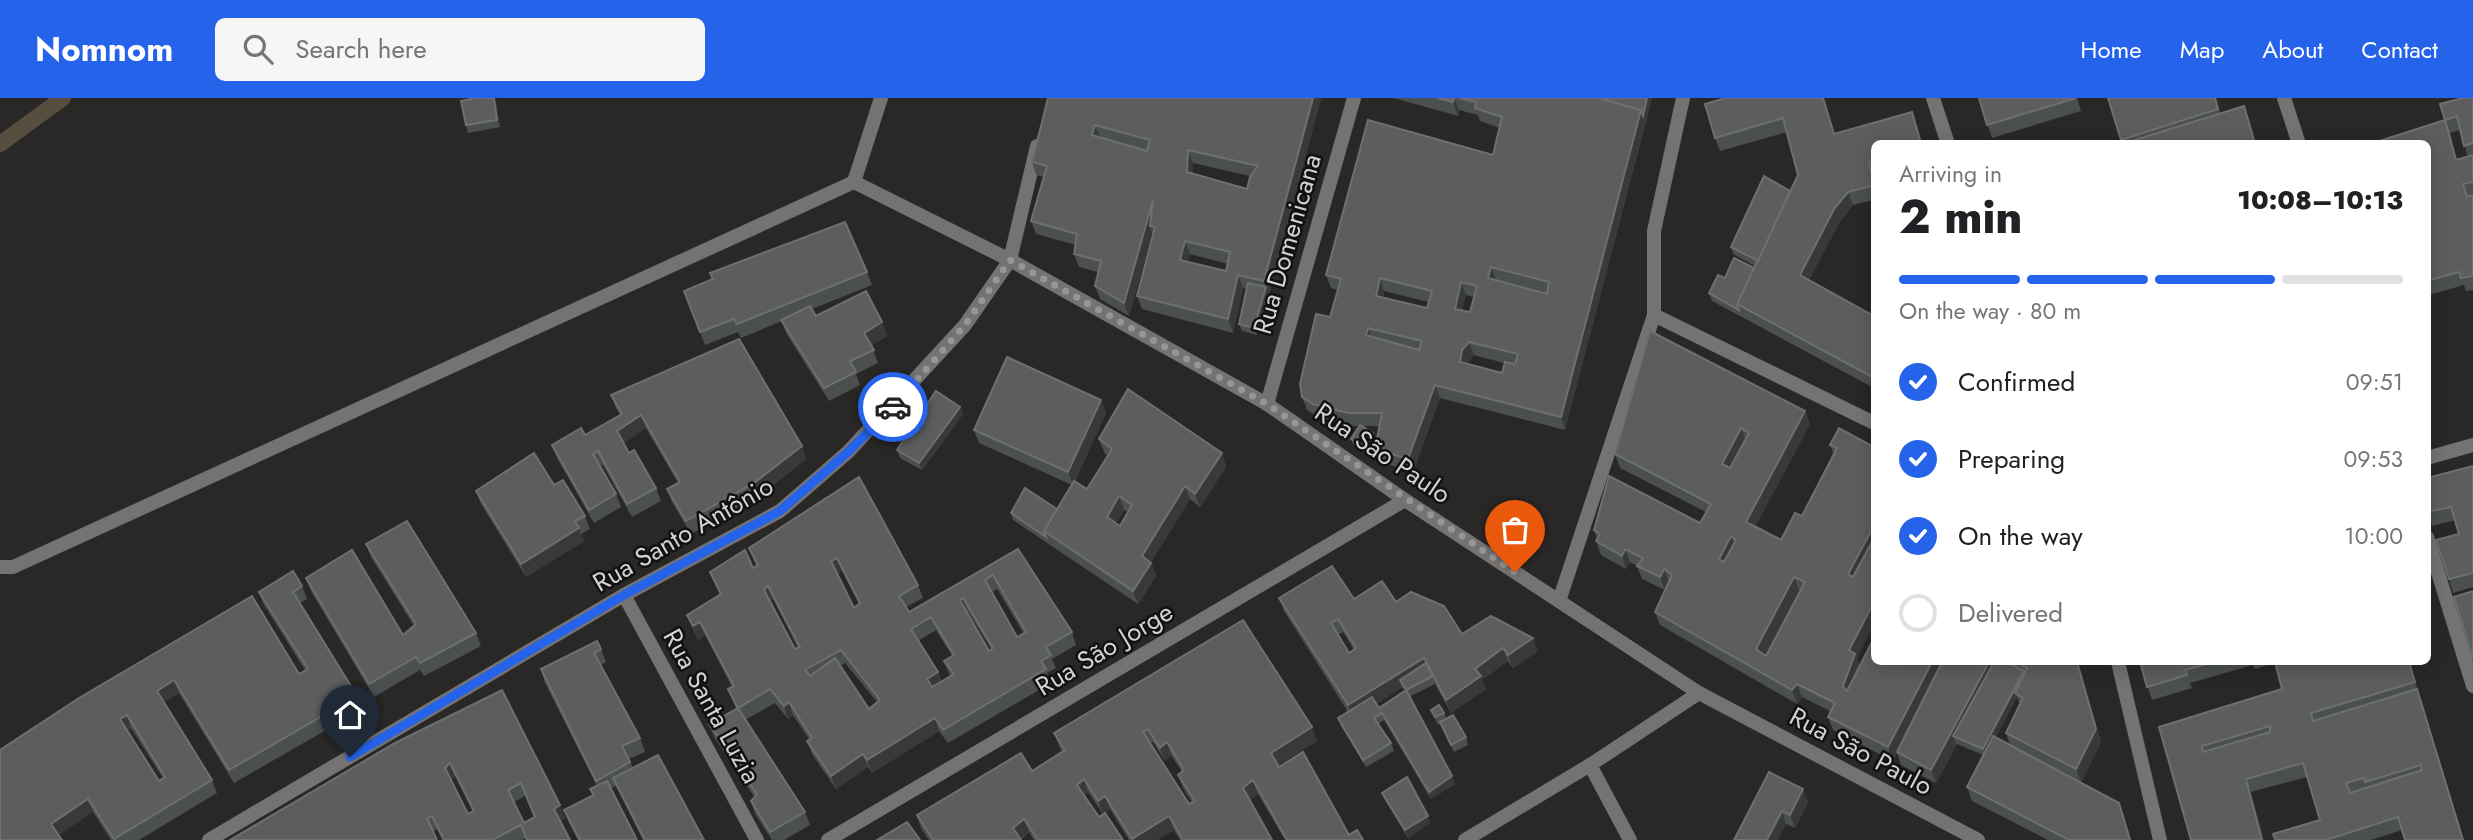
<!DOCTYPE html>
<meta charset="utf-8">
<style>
body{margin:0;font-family:Jost,sans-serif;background:#f6f6f6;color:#202124;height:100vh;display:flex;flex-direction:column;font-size:26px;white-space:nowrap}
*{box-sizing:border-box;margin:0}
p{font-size:23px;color:#757577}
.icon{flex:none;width:38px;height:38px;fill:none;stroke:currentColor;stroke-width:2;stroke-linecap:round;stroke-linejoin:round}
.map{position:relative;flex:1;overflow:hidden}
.drawer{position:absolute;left:1871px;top:42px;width:560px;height:525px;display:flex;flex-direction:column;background:#fff;border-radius:10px;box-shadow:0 4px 18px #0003}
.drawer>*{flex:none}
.pin{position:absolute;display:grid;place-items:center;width:60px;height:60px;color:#fff;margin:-72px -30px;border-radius:50% 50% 50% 0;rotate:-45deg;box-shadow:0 0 7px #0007}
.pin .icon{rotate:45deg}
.courier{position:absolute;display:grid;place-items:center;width:70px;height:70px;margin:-35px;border:5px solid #2563eb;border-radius:50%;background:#fff;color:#222;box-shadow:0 2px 9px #0007}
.summary em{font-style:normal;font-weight:800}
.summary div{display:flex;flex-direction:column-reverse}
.summary{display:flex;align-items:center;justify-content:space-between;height:119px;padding:0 28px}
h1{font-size:46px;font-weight:800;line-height:52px}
.bar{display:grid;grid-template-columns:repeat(4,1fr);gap:10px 7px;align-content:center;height:84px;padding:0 28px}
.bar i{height:9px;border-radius:5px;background:#e0e0e0}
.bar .active{background:#2563eb}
.bar p{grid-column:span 4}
ol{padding:0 28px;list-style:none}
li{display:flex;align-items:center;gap:21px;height:77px}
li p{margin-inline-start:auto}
li .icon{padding:7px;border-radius:50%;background:#2563eb;color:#fff;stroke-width:4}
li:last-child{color:#757577}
li i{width:38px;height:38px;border:4px solid #e0e0e0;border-radius:50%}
header{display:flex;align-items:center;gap:42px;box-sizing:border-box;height:98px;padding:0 35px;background:#2563eb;color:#fff}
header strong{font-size:33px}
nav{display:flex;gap:38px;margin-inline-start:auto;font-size:24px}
.search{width:490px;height:63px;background:#f6f6f6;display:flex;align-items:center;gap:18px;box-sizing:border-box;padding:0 24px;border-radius:10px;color:#757577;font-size:26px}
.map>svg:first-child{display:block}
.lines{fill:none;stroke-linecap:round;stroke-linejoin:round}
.stream{stroke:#584e3f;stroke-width:16}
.street{stroke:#747372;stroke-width:14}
.wall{fill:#4c4f50;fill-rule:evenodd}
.shaded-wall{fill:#383939}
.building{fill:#5b5d5e;stroke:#6e6f70;stroke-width:2;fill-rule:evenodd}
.done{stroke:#989695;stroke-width:7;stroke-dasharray:0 12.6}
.route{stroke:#2563eb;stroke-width:9}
.labels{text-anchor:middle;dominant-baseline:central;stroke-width:5;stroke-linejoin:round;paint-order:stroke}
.street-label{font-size:26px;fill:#d3d2d1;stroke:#111110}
</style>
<header>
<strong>Nomnom</strong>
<div class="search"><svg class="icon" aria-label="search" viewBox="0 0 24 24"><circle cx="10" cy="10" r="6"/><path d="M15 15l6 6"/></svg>Search here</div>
<nav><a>Home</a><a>Map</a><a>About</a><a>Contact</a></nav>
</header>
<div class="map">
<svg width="2473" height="742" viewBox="0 0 2473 742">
<rect width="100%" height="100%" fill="#292826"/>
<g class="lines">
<path class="stream" d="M0 46 63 0"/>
<g class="street">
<path d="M1933 0 1948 46"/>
<path d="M2284 0 2299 46"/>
<path d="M854 84 881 0"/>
<path d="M1654 217V133L1683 0"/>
<path d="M1267 306 1354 0"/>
<path d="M2427 360 2473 347"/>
<path d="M2427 439 2473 588"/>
<path d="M0 469H13L854 84 1010 162 1267 306 1405 402 1699 595 1978 742"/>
<path d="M624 497 757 742"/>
<path d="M1559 503 1654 217 1874 325"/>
<path d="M2118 564 2160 742"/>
<path d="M1590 667 1630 742"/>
<path d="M209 742 624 497 780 413 848 354 965 227 1010 162 1037 48"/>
<path d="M828 742 1405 402"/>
<path d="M1465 742 1590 667 1699 595"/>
</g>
</g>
<g class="wall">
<path d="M1048 0H1321L1269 196 1257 237 1242 233 1239 226 1246 191 1243 190 1233 235 1142 211 1137 198 1153 137 1152 135 1129 218 1100 201 1095 188 1098 174 1079 169 1074 156 1076 147 1036 136 1031 123 1044 79 1036 77 1032 64ZM1193 65 1250 78 1247 91 1192 76ZM1190 156 1228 166 1226 173 1188 164Z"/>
<path d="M1394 0H1652L1565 332 1440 300 1413 374 1380 364 1375 351 1379 328H1361L1373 335 1375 343 1368 357 1354 348 1351 341 1359 328H1352L1318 319 1307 312 1302 299 1330 219 1338 192 1331 190 1326 177 1493 57 1500 30 1480 23 1478 17 1459 12 1458 18ZM1384 193 1428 204 1427 210 1383 200ZM1466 197 1474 199 1470 214 1462 212ZM1474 257 1504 265 1502 275 1467 265Z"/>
<path d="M1726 0 1835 35 1917 27 1922 46H1874V102L1853 107 1839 125 1809 182 1874 218V290L1712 203 1709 195 1725 180 1754 170 1755 168 1733 156 1731 149 1790 93 1798 77 1787 34 1720 53 1715 40Z"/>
<path d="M1979 0H2077L2081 13 1992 40Z"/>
<path d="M2108 0H2216L2220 15 2249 21 2256 46H2122Z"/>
<path d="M2473 0V192L2466 193 2464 187 2429 197 2431 202 2427 203V46L2445 22ZM2460 32 2468 59 2457 62 2450 35Z"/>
<path d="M496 4 500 29 468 35 466 27Z"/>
<path d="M867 174 872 187 812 211 816 218 882 224 887 238 871 247 878 265 856 276 860 287 829 303 786 235 782 223 741 240 738 234 705 247 684 193 712 181 710 175Z"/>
<path d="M611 297 802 348 806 361 759 398 691 436 672 404 667 391 678 385 646 330 624 345 629 355 656 390 661 403 632 419 603 367 600 368 616 396 621 409 594 425 557 360 552 347 585 337 620 317 616 310Z"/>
<path d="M1101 302 1106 315 1075 383 1087 391 1108 358 1104 354 1099 341 1222 355 1226 369 1200 409 1190 401 1151 464 1156 478 1138 506 1013 422 1011 415 1057 411 1072 387 979 345 974 332ZM1124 412 1128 414 1120 428 1116 425Z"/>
<path d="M960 309 963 316 922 372 900 360 897 352Z"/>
<path d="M1805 313 1810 326 1755 429 1781 442 1802 418 1834 357 1830 347 1874 349V526L1857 560 1860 568 1874 564H2078L2101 644 2081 684 2124 718 2131 742H2048L1972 703 1967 689 1983 657 1957 646 1936 685 1901 667 1897 655 1893 663 1833 632 1828 619 1830 613 1802 599 1797 606 1660 527 1655 514 1665 492 1642 481 1637 468 1630 464 1626 471 1601 457 1596 443 1597 441 1594 432 1700 425 1706 414 1620 370 1615 356ZM1799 492 1801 493 1766 558 1765 557ZM2017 599 2020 607 2006 635 2010 647 1995 640Z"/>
<path d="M2473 368V489L2453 495 2449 481 2459 436 2455 422 2432 428 2427 415Z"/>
<path d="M859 379 918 487 923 500 906 509 909 514 1018 451 1072 534 1076 547 1052 561 1056 570 1047 575 1051 585 948 645 939 633 872 675 868 669 836 691 812 656 807 643 809 641 793 617 788 621 775 605 745 622 805 714 810 727 784 742H772L755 716 751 703 755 700 714 639 709 626 736 611 728 591 732 589 705 537 698 542 687 517 720 497 710 474 753 470 756 468 749 450ZM842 473 859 506 854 510 837 476ZM997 491 1024 536 1017 539 992 494ZM773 501 798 550 795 551 770 504ZM968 513 991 551 989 553 967 514ZM936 532 952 558 944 563 950 578 942 583 938 574 918 543ZM845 565 877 604 869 611 840 568Z"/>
<path d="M554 387 585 418 590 431 581 436 584 443 526 479 481 406 476 393Z"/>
<path d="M366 446 476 535 481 548 424 578 420 572 374 599 311 493 306 480 403 537 414 528 371 459Z"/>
<path d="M302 488 307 501 300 505 357 598 361 612 234 685 179 595 164 604 212 682 217 695 139 742H111L93 714 0 742 252 498 299 576 305 572 264 507 259 494ZM131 630 163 680 159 683 127 633Z"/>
<path d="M1279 500 1354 501 1396 504 1462 536 1538 553 1513 570 1508 563 1482 582 1486 591 1451 615 1435 586 1409 599 1455 686 1431 701 1384 622 1378 626 1391 645 1394 653 1366 669 1341 628 1338 620 1348 614 1284 513ZM1343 534 1354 552 1349 555 1338 537ZM1402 589 1405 593 1379 610 1376 606Z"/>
<path d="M1243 522 1317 643 1278 667 1349 737 1363 742H1285L1258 696 1250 702 1272 742H1180L1174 732 1157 742H1129L1110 711 1103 716 1123 742H1034L1029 734 1021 742H929L921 730 917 717 1032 673 1062 654 1059 648 1054 635ZM1153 644 1165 663 1171 657 1182 674 1178 677 1183 690 1192 704 1189 706 1150 646ZM1088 694 1103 716 1099 719 1084 698Z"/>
<path d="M601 551 606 564 600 567 640 640 645 654 629 661 633 670 704 742H643L616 688 611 690 637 742H578L569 725 564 712 592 697 590 691 597 688 545 585 541 571Z"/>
<path d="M2140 564H2409L2464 742 2402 732 2371 742H2275L2320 722 2307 679 2251 694 2159 629 2282 591 2275 565 2255 571 2253 567 2190 585 2192 590 2152 602Z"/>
<path d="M502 592 565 720 561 723 570 742H527L526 740 522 742H442L437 731 433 733 230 742ZM455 678 473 714 468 716 451 682ZM525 698 535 720 524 725 514 704Z"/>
<path d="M1431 612 1444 615 1447 621 1466 639 1468 647 1454 654 1440 625 1438 627Z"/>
<path d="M1769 674 1808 704 1795 730 1786 726 1778 742H1734Z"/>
<path d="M1382 695 1430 725 1408 740 1385 702Z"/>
</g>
<g class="shaded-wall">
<path d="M494 0 496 4 500 29 497 22Z"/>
<path d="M1313 0H1321L1269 196 1257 237 1254 230 1266 189 1264 183Z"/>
<path d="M1454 0 1459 12 1458 18 1453 4Z"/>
<path d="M1647 0H1652L1645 25 1643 18Z"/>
<path d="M2244 8 2249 21 2256 46H2255Z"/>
<path d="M1641 12 1645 25 1565 332 1561 319Z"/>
<path d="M1095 27 1100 40 1092 37Z"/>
<path d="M1188 52 1193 65 1192 88 1187 74Z"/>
<path d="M1848 94 1853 107 1839 125 1804 191 1800 177 1834 111Z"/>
<path d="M1153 102 1150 128 1152 135 1129 218 1124 205Z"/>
<path d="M1185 143 1190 156 1185 175 1180 162Z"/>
<path d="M1491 169 1496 182 1488 180Z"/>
<path d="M1238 177 1243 190 1233 235 1228 221Z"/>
<path d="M1380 180 1384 193 1381 211 1376 198Z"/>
<path d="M1461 184 1466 197 1460 224 1455 211Z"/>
<path d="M882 224 887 238 869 249 864 235Z"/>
<path d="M1368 230 1373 243 1366 237Z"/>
<path d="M1469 244 1474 257 1467 265 1460 264 1462 252Z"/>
<path d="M1435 287 1440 300 1413 374 1408 361Z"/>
<path d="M1101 302 1106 315 1073 387 1068 374Z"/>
<path d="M960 309 963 316 922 372 919 365Z"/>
<path d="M1805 313 1810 326 1751 437 1746 424Z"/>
<path d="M641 317 646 330 622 347 617 333Z"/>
<path d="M1741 330 1746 343 1727 379 1722 366Z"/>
<path d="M1373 335 1375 343 1368 357 1365 350Z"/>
<path d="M802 348 806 361 759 398 754 385Z"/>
<path d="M1222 355 1226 369 1200 409 1195 396Z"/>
<path d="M1185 388 1190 401 1147 471 1142 458Z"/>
<path d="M1119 398 1124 412 1112 432 1107 419Z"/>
<path d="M1874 428V450L1853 489 1848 476Z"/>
<path d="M579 430 584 443 526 479 521 466Z"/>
<path d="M1731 438 1736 451 1724 474 1719 461Z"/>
<path d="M1625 451 1630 464 1626 471 1622 458Z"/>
<path d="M837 460 842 473 836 477 831 463Z"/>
<path d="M1151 465 1156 478 1138 506 1133 493Z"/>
<path d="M1664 471 1669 484 1665 492 1660 479Z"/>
<path d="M1794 479 1799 492 1761 564 1756 551Z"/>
<path d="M768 488 773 501 769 505 764 492Z"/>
<path d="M963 500 968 513 965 516 960 502Z"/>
<path d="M1874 504V526L1857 560 1860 569 1848 601 1843 588 1849 552Z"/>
<path d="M700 524 705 537 698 542 693 528Z"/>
<path d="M1533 540 1538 553 1513 570 1508 557Z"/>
<path d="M1503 550 1508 563 1482 582 1486 591 1451 615 1446 602 1475 571Z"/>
<path d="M1424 560 1429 573 1400 582 1402 589 1353 620 1348 607Z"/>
<path d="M1932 564H1944L1893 663 1888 649Z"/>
<path d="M1989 564H1999L1953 638 1955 645 1957 646 1936 685 1931 672Z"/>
<path d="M2077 564H2078L2101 644 2081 684 2076 671Z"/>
<path d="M2024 573 2027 580 2015 595 2017 599 1986 659 1983 651Z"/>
<path d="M938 574 943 587 931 595 927 581Z"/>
<path d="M174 582 179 595 162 606 157 593Z"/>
<path d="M1797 586 1802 599 1797 606 1792 592Z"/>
<path d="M2417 591 2422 604 2464 742H2463Z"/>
<path d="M789 604 793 617 788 621 784 608Z"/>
<path d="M127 617 131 630 125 635 120 621Z"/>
<path d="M935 620 939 633 872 675 867 662Z"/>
<path d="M1312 629 1317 643 1276 668 1271 655Z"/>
<path d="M1167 644 1171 657 1165 663 1160 650Z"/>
<path d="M863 656 868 669 836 691 831 678Z"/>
<path d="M450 665 455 678 449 683 445 670Z"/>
<path d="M1452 678 1455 686 1431 701 1429 694Z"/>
<path d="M1084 681 1088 694 1082 700 1077 687Z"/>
<path d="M2246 681 2251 694 2264 742H2262Z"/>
<path d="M1253 682 1258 696 1248 703 1243 690Z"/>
<path d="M1803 691 1808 704 1795 730 1790 717Z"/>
<path d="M1105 698 1110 711 1103 716 1098 703Z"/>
<path d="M88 701 93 714 56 739 51 726Z"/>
<path d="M560 707 565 720 559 724 554 711Z"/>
<path d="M1782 713 1786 726 1778 742H1767Z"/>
<path d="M1169 718 1174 732 1157 742H1132Z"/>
<path d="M1428 718 1430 725 1408 740 1405 732Z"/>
<path d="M1024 721 1029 734 1019 742 1013 730Z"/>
</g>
<g class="building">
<path d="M475 0H494L497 22 466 27 461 3Z"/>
<path d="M1048 0H1313L1264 183 1238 177 1228 221 1137 198 1155 129 1150 128 1153 102 1124 205 1095 188 1101 163 1074 156 1077 136 1031 123 1047 68 1032 64ZM1095 27 1150 42 1147 53 1092 37ZM1188 52 1258 68 1250 79 1247 91 1187 74ZM1185 143 1230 154 1226 173 1180 162Z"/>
<path d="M1437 0H1454L1453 4Z"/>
<path d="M1459 0H1599L1641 12 1561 319 1435 287 1408 361 1375 351 1382 315H1348L1313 306 1302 299 1300 286 1316 216 1330 219 1341 181 1326 177 1368 22 1493 57 1502 19 1475 10 1476 4ZM1491 169 1549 184 1547 196 1488 180ZM1380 180 1432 193 1427 210 1376 198ZM1461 184 1477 188 1470 214 1455 211ZM1368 230 1422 243 1419 252 1366 237ZM1469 244 1518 256 1515 266 1505 264 1502 275 1460 264 1462 252Z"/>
<path d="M1599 0H1647L1643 18 1641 12Z"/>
<path d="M1726 0H1823L1834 36 1912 14 1921 46H1874V63L1869 64 1874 87 1848 94 1834 111 1800 177 1874 218V280L1737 206 1798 77 1783 20 1715 40 1705 6Z"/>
<path d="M1979 0H2076L1987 27Z"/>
<path d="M2108 0H2215L2218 11 2121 42Z"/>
<path d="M2463 0H2473V45L2464 48 2457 18 2445 22 2456 62 2473 57V84L2463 86 2467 99 2473 97V178L2461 180 2459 174 2427 183V46H2370L2445 22 2440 6Z"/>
<path d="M2244 8 2255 46H2133L2132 43Z"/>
<path d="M1764 78 1790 93 1758 163 1731 149Z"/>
<path d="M845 124 867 174 737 226 734 221 700 234 684 193 713 181 710 175Z"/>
<path d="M1734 160 1754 170 1737 206 1739 212 1709 195 1718 177 1725 180Z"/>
<path d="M1248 185 1266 189 1254 230 1239 226Z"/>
<path d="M866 193 882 224 864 235 874 252 850 263 856 274 824 290 781 222 810 208 816 218Z"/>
<path d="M1650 233 1805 313 1746 424 1760 431 1781 442 1795 415 1802 418 1837 350 1830 347 1839 330 1874 349V428L1848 476 1853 479 1874 440V504L1849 552 1855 556 1843 588 1847 593 1874 540V564H1932L1888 649 1828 619 1835 605 1797 586 1792 592 1655 514 1672 477 1664 471 1660 479 1637 468 1643 460 1625 451 1622 458 1596 443 1600 436 1594 432 1609 378 1700 425 1711 406 1615 356ZM1741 330 1749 335 1730 370 1722 366ZM1731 438 1736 442 1724 464 1719 461ZM1794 479 1805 484 1766 558 1756 551Z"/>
<path d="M739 241 802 348 754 385 686 423 667 391 680 384 641 317 617 333 629 355 634 352 656 390 627 406 598 353 593 356 616 396 589 412 552 347 581 330 585 337 622 316 611 297Z"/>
<path d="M1007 259 1101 302 1068 374 974 332Z"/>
<path d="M1128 291 1222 355 1195 396 1185 388 1142 458 1151 465 1133 493 1044 433 1074 383 1087 391 1112 351 1099 341ZM1119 398 1132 407 1120 428 1107 419Z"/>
<path d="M936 293 960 309 919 365 897 352Z"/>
<path d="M1360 327 1373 335 1365 350 1351 341Z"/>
<path d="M534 355 554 387 563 382 585 418 575 423 579 430 521 466 476 393Z"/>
<path d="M2473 368V475L2449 481 2436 442 2459 436 2451 409 2427 414V380Z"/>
<path d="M859 379 918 487 899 498 909 514 1018 451 1072 534 1046 549 1051 557 1041 563 1046 571 943 632 935 620 867 662 863 656 831 678 807 643 812 640 789 604 784 608 770 591 738 610 728 591 734 588 700 524 693 528 687 517 721 496 710 474 745 452 753 470 758 467 749 450ZM837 460 860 505 854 510 831 463ZM993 477 1026 534 1017 539 985 482ZM768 488 800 549 795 551 764 492ZM963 500 993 550 989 553 960 502ZM931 519 954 557 944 563 954 576 932 589 927 581 938 574 911 531ZM841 552 880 602 869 611 835 560 810 578 805 572Z"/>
<path d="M1025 390 1057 411 1044 433 1046 439 1011 415Z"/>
<path d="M407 423 476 535 420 565 416 559 369 586 306 480 352 452 403 537 416 526 366 446Z"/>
<path d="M1332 468 1354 501 1382 483 1396 504 1411 494 1444 508 1462 536 1491 518 1533 540 1508 557 1503 550 1475 571 1481 578 1446 602 1424 560 1348 607 1279 500ZM1338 521 1356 550 1349 555 1331 525Z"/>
<path d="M293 473 302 488 293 494 357 598 229 672 174 582 157 593 212 682 114 741 88 701 51 726 62 742H0V652L79 600 252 498 299 576 308 571 259 494ZM127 617 165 679 159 683 120 621Z"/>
<path d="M2473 493V562L2454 499Z"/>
<path d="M1243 522 1312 629 1271 655 1279 669 1303 654 1349 737 1357 732 1363 742H1287L1253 682 1243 690 1272 742H1183L1169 718 1132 741 1105 698 1098 703 1084 681 1077 687 1099 719 1105 715 1123 742H1038L1024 721 1013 730 1021 742H933L917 717 1021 655 1032 673 1065 652 1054 635ZM1148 631 1160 650 1167 644 1184 672 1178 677 1195 703 1189 706 1143 634Z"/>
<path d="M597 543 601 551 594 555 640 640 622 648 630 664 596 683 541 571Z"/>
<path d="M1942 564H1989L1931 672 1897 654Z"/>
<path d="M1994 564H2007L2024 573 1983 651 1953 638Z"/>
<path d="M2016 564H2077L2096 631 2076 671 2006 635 2023 600 2015 595 2027 570Z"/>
<path d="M2140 564H2214L2185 572 2187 577 2147 589Z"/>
<path d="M2275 564H2409L2415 584 2311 615 2313 623 2417 591 2463 742H2405L2398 719 2326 742H2275L2273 736 2320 722 2303 665 2246 681 2262 742H2191L2159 629 2282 591ZM2270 628V634L2203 654 2202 648ZM2421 667 2422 672 2350 695 2346 685 2364 680 2365 684Z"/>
<path d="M1426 565 1433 578 1406 592 1452 678 1429 694 1382 615 1374 620 1391 645 1363 662 1338 620 1372 599 1379 610 1406 592 1400 582Z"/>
<path d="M502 592 560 707 554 711 570 742H527L521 727 494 741V742H444L432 718 427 720 437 742H230L395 645ZM450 665 474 713 468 716 445 670ZM521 685 535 719 524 725 508 692Z"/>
<path d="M1439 607 1444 615 1435 619 1431 612Z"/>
<path d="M738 610 805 714 770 734 751 703 757 697 709 626Z"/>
<path d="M1453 617 1466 639 1451 647 1440 624Z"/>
<path d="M1993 638 2119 705 2130 742H2069L1967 689Z"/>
<path d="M658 657 704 742H645L613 680Z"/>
<path d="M1769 674 1803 691 1790 717 1782 713 1767 742H1734Z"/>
<path d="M1407 679 1428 718 1405 732 1382 695Z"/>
<path d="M607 683 637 742H580L564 712 594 697 590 691Z"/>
<path d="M907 724 920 742H877Z"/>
</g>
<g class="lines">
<path class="done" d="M893 309 965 227 1010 162 1267 306 1515 474"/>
<path class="route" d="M350 659 624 497 780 413 848 354 893 309"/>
</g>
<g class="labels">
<g class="street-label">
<text transform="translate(1287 146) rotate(-74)">Rua Domenicana</text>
<text transform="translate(1383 355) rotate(34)">Rua São Paulo</text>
<text transform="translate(683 436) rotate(-30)">Rua Santo Antônio</text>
<text transform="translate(1104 551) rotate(-31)">Rua São Jorge</text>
<text transform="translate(712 608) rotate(61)">Rua Santa Luzia</text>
<text transform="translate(1861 653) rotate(28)">Rua São Paulo</text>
</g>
</g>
</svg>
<div class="pin" style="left:1515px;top:474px;background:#ea580c"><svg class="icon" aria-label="bag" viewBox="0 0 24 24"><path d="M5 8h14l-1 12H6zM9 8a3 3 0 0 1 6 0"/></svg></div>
<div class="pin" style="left:350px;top:659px;background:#1f2937"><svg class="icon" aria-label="home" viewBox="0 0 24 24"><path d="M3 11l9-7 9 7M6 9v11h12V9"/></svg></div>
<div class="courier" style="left:893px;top:309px"><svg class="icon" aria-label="car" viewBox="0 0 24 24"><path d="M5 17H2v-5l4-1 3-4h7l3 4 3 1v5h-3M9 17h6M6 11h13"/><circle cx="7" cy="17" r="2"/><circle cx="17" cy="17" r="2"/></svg></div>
<section class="drawer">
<div class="summary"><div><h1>2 min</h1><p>Arriving in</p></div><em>10:08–10:13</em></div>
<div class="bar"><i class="active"></i><i class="active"></i><i class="active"></i><i></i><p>On the way · 80 m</p></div>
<ol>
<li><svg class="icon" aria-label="check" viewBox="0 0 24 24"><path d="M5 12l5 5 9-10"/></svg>Confirmed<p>09:51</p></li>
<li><svg class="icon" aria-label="check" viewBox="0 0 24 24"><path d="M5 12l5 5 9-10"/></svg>Preparing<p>09:53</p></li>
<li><svg class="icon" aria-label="check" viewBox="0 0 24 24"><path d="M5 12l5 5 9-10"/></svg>On the way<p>10:00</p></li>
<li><i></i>Delivered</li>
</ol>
</section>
</div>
